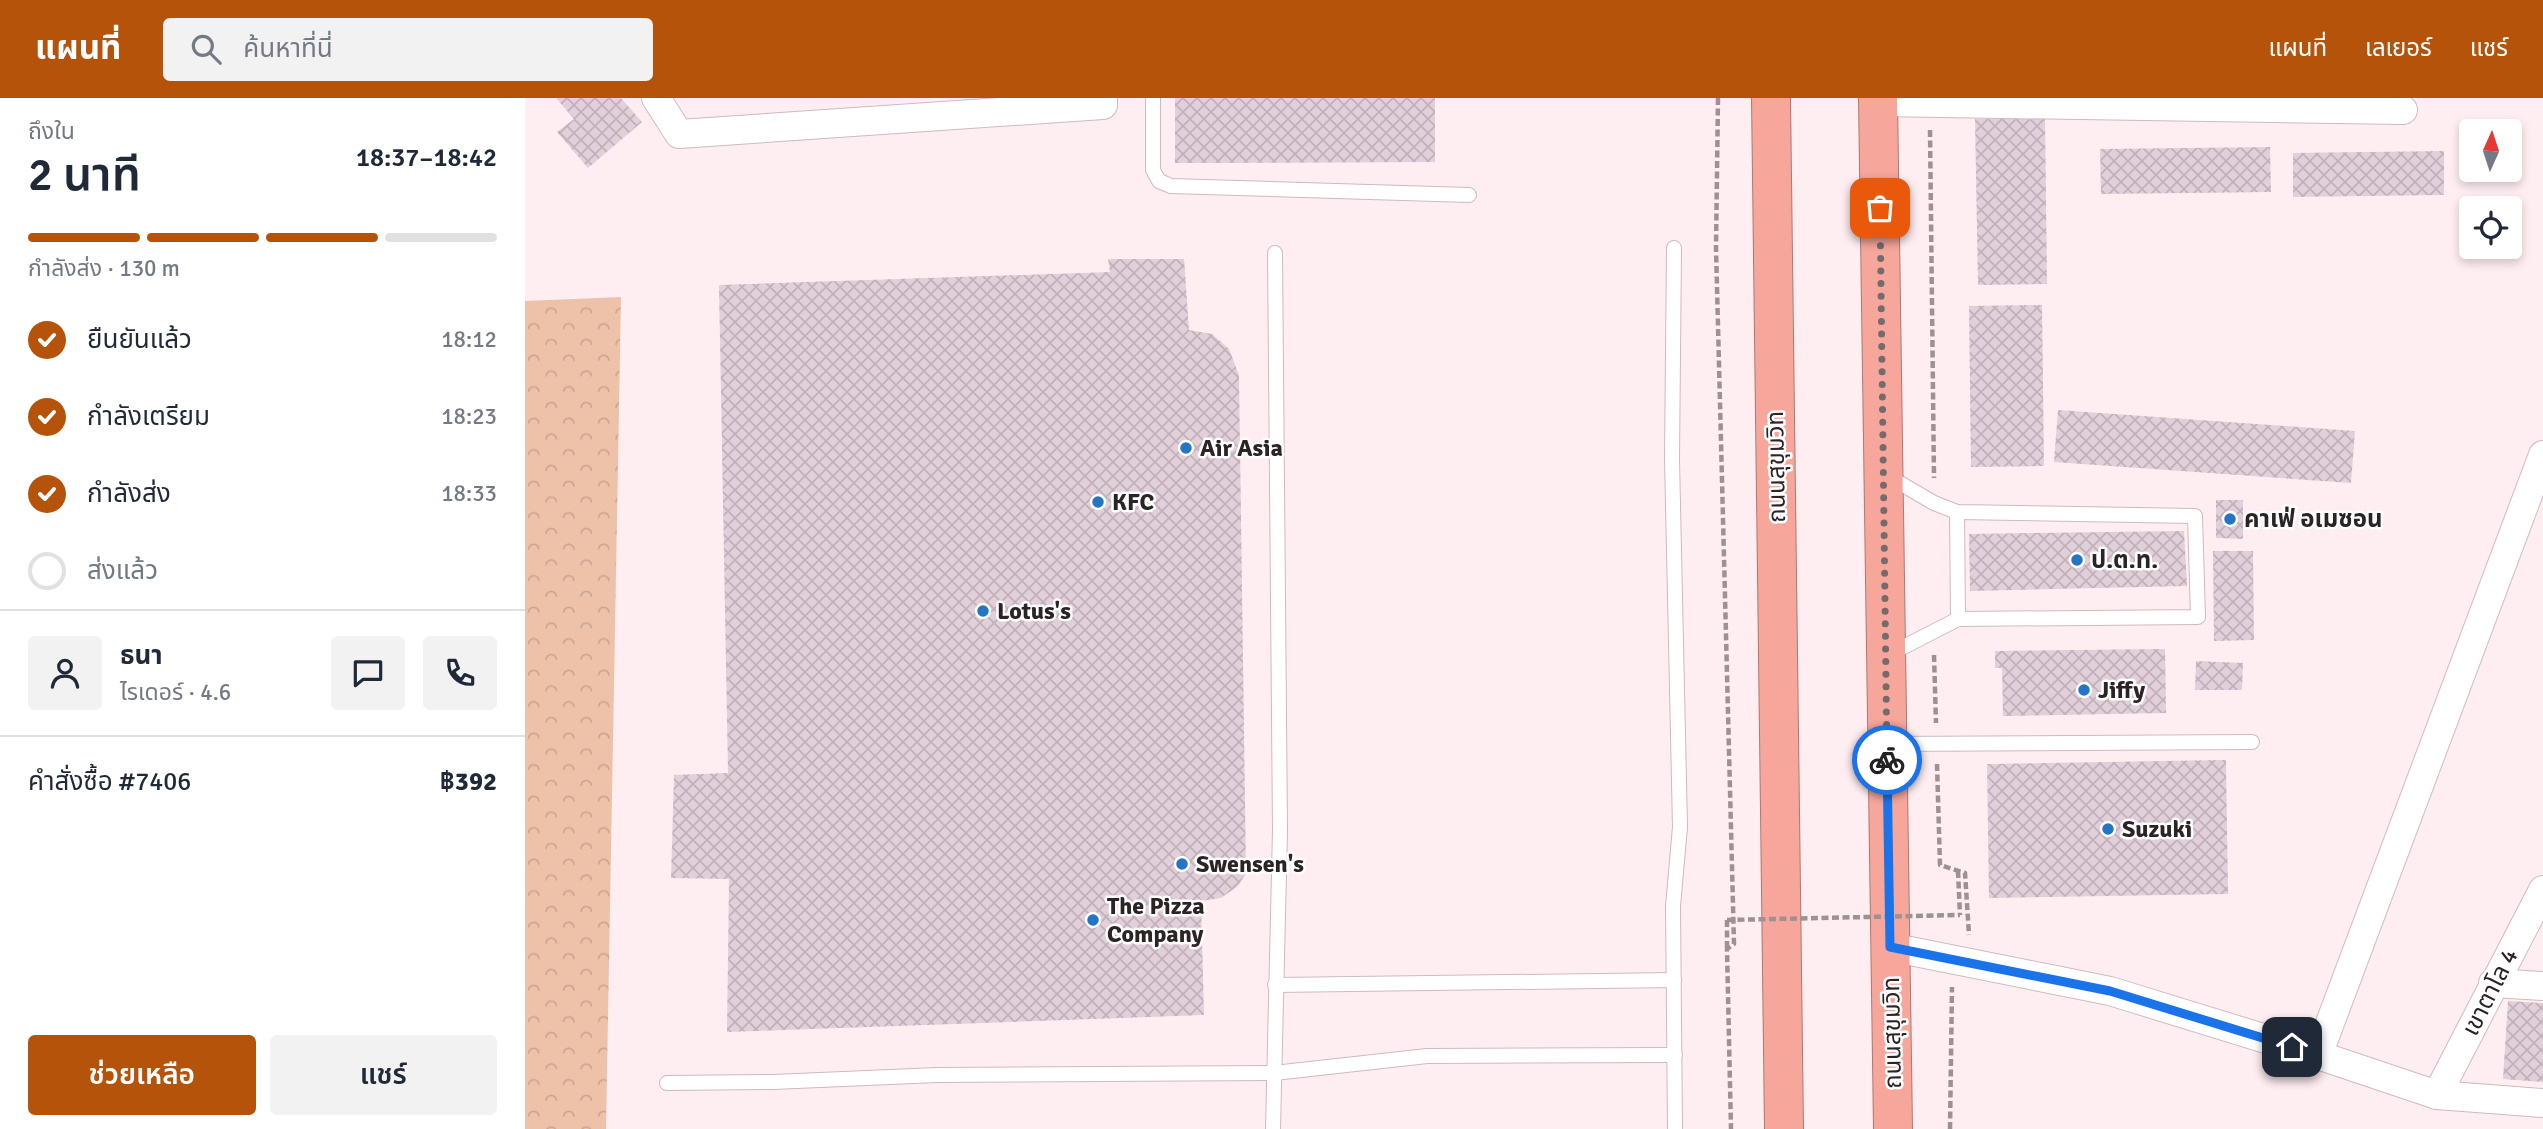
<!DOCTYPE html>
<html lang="th">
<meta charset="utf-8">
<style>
body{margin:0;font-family:Signika,"Noto Sans Thai",sans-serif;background:#f2f2f3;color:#1f2937;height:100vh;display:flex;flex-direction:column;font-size:26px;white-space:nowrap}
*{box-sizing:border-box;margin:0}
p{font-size:23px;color:#747a83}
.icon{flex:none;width:38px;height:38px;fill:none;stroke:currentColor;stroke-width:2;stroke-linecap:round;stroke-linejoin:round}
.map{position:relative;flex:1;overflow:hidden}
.sheet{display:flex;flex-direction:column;background:#fff;width:525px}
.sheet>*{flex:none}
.needle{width:46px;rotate:3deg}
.fabs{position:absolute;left:1934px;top:21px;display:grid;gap:14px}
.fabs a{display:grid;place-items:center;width:63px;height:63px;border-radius:7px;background:#fff;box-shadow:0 4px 10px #0003;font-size:35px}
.pin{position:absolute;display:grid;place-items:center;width:60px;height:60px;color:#fff;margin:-30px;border-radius:14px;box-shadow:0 4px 10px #0006}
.courier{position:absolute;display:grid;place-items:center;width:70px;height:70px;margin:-35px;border:5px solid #1a73e8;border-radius:50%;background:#fff;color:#222;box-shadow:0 2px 9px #0007}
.overview em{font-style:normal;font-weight:600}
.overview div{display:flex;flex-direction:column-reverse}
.overview{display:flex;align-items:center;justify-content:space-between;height:119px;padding:0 28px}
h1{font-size:46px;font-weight:600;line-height:52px}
.bar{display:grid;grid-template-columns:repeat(4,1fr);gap:10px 7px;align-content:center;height:84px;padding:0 28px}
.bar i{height:9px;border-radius:5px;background:#e0e1e3}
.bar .on{background:#b45309}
.bar p{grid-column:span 4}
.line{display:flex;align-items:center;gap:18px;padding:0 28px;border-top:2px solid #e0e1e3}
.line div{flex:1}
.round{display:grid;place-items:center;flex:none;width:74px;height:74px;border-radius:7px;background:#f2f2f3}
ol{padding:0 28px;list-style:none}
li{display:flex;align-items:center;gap:21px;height:77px}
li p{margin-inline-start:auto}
li .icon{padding:7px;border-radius:50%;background:#b45309;color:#fff;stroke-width:4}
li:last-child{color:#747a83}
li i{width:38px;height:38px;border:4px solid #e0e1e3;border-radius:50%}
.primary-button{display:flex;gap:14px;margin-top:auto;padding:14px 28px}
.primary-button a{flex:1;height:80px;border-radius:7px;background:#b45309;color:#fff;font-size:28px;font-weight:600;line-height:80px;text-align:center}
.primary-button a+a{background:#f2f2f3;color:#1f2937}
header{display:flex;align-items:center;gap:42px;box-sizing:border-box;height:98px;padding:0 35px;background:#b45309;color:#fff}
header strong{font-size:33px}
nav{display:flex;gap:38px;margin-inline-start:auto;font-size:24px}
.search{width:490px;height:63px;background:#f2f2f3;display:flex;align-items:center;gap:18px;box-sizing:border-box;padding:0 24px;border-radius:7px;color:#747a83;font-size:26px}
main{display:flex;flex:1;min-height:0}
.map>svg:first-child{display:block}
.forest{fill:url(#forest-crowns)}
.building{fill:url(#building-cross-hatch)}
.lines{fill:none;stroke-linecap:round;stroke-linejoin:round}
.lane-casing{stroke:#cfbabe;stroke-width:16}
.street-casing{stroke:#cfbabe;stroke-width:30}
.highway-casing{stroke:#af7871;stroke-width:40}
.path{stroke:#9e9193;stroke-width:4.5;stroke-dasharray:7 3.5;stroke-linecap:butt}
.lane{stroke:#fff;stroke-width:14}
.street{stroke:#fff;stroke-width:28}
.highway{stroke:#f6a69b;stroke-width:38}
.path-bridge{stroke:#9e9193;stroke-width:4.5;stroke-dasharray:7 3.5;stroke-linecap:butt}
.done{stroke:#756a6c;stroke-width:7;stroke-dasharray:0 12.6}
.route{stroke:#1a73e8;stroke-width:9}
.poi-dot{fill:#2476c4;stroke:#fff;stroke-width:2.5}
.labels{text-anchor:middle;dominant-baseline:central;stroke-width:5;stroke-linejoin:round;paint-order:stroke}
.poi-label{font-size:24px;font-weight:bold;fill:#2b2324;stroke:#fff;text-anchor:start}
.street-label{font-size:24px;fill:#2b2324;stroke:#fff}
</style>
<header>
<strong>แผนที่</strong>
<div class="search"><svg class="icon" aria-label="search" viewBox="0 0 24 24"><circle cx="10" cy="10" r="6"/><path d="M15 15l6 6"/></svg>ค้นหาที่นี่</div>
<nav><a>แผนที่</a><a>เลเยอร์</a><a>แชร์</a></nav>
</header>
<main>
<section class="sheet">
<div class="overview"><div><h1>2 นาที</h1><p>ถึงใน</p></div><em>18:37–18:42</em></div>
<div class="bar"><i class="on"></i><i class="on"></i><i class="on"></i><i></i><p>กำลังส่ง · 130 m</p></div>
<ol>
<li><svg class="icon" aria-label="check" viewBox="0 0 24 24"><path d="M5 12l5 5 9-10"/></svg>ยืนยันแล้ว<p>18:12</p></li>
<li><svg class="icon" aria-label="check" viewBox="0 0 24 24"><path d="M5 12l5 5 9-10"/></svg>กำลังเตรียม<p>18:23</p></li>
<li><svg class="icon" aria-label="check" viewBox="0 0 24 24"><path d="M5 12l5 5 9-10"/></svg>กำลังส่ง<p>18:33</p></li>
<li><i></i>ส่งแล้ว</li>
</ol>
<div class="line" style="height:126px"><a class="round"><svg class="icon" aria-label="person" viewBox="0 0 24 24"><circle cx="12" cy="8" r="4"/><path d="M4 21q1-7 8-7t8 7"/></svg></a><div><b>ธนา</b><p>ไรเดอร์ · 4.6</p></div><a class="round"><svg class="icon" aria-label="chat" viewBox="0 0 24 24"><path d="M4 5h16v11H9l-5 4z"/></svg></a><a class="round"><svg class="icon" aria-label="phone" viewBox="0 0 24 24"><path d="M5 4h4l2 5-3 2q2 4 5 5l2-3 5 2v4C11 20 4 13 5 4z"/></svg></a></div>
<div class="line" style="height:91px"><div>คำสั่งซื้อ #7406</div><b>฿392</b></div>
<div class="primary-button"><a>ช่วยเหลือ</a><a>แชร์</a></div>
</section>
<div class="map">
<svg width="2018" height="1031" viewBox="0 0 2018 1031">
<defs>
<pattern id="forest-crowns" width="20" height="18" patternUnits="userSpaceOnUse" patternTransform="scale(1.75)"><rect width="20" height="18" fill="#eec2a9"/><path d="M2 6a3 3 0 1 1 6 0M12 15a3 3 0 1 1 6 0" fill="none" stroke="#cca691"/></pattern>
<pattern id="building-cross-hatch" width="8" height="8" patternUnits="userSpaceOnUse" patternTransform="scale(1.75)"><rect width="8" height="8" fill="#e1cfd9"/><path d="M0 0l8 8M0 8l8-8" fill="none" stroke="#c1b1ba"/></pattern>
</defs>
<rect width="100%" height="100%" fill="#ffeef1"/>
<path class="forest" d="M96 199 81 1031H0V203Z"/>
<g class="building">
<path d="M31 0H96L117 24 63 70 32 34 49 21Z"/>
<path d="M650 0H910V64L650 65Z"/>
<path d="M1520 20 1522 186 1453 187 1450 21Z"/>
<path d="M1745 49 1746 94 1576 96 1575 51Z"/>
<path d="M1919 53V97L1768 99V55Z"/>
<path d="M583 161H659L664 232 687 236 704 251 714 277 721 775 713 788 696 800 676 803 679 917 202 934 204 781 146 780 149 677 203 675 194 187 585 174Z"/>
<path d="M1517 207 1519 368 1446 369 1444 208Z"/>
<path d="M1533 312 1830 333 1826 385 1529 364Z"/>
<path d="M1691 402H1718V441L1691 440Z"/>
<path d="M1659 433 1662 488 1445 493 1444 436Z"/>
<path d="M1688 453H1728L1729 542 1689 543Z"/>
<path d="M1640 551 1641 615 1478 618 1477 570H1470V553Z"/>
<path d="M1671 563 1718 565 1717 592H1670Z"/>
<path d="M1701 662 1703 796 1464 800 1462 666Z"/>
<path d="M1983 903 2018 905V984L1978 981Z"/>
</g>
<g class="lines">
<g class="lane-casing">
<g id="lane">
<path d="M628 0V72L634 83 646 88 944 97"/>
<path d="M1149 150 1147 361 1155 729 1148 808 1150 1031"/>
<path d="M1361 377 1409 405 1432 414 1670 418 1673 519 1433 521 1365 556"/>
<path d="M1432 414 1433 521"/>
<path d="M1363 646 1727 644"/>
<path d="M750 887 1149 882"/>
<path d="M142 985 248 984 412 977 749 975 902 958 1150 957"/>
<path d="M748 1031 755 732 750 155"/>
</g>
</g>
<g class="street-casing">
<g id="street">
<path d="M131 0 154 36 578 7V0"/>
<path d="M1353 4 1878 12"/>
<path d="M1365 849 1585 893 1793 957 1912 997 2018 1005"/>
<path d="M1968 885 2018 888"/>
<path d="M1793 957 2018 357"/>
<path d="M1912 997 2018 792"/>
</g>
</g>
<g class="highway-casing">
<g id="highway">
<path d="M1246 0 1259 1031"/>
<path d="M1353 0 1368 1031"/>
</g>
</g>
<g class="path">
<path d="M1193 0 1191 150 1209 846 1202 851 1206 1031"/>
<path d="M1405 32 1409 380"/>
<path d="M1409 557 1411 625"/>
<path d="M1412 666 1415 767 1440 775 1444 837"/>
<path d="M1433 773 1435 817"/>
<path d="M1202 822V850"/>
<path d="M1425 1031 1427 889"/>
</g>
<use href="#lane" class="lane"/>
<use href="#street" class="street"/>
<use href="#highway" class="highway"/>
<path class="path-bridge" d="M1202 822 1435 817"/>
</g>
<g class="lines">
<path class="done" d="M1355 110 1362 662"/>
<path class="route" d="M1362 662 1365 849 1585 893 1767 949"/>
</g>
<g class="poi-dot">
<circle cx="661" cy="350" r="7"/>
<circle cx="573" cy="404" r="7"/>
<circle cx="1705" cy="421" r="7"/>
<circle cx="1552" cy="462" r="7"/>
<circle cx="458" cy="513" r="7"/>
<circle cx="1559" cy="592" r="7"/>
<circle cx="1583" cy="731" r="7"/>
<circle cx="657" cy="766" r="7"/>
<circle cx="568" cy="822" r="7"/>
</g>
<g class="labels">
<g class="poi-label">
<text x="675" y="350">Air Asia</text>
<text x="587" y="404">KFC</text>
<text x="1719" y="421">คาเฟ่ อเมซอน</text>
<text x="1566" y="462">ป.ต.ท.</text>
<text x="472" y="513">Lotus's</text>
<text x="1573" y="592">Jiffy</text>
<text x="1597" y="731">Suzuki</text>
<text x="671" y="766">Swensen's</text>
<text x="582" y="808">The Pizza<tspan x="582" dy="28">Company</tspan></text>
</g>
<g class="street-label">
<text transform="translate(1251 369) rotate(-91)">ถนนสุขุมวิท</text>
<text transform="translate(1965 894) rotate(-63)">เขาตาโล 4</text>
<text transform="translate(1367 935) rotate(-91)">ถนนสุขุมวิท</text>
</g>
</g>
</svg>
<div class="fabs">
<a><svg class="needle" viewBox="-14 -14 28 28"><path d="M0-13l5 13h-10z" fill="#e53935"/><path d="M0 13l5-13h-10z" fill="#747a83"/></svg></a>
<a><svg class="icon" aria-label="locate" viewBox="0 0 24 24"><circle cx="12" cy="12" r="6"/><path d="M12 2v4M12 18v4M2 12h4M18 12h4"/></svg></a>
</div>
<div class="pin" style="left:1355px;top:110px;background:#ea580c"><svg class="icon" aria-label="bag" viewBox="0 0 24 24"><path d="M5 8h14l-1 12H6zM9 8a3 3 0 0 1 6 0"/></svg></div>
<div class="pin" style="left:1767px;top:949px;background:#1f2937"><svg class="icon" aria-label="home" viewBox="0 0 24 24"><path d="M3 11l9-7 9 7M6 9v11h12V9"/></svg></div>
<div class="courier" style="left:1362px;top:662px"><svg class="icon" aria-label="bike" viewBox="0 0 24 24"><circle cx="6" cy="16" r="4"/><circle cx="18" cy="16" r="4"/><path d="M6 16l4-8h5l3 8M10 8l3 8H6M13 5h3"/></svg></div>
</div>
</main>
